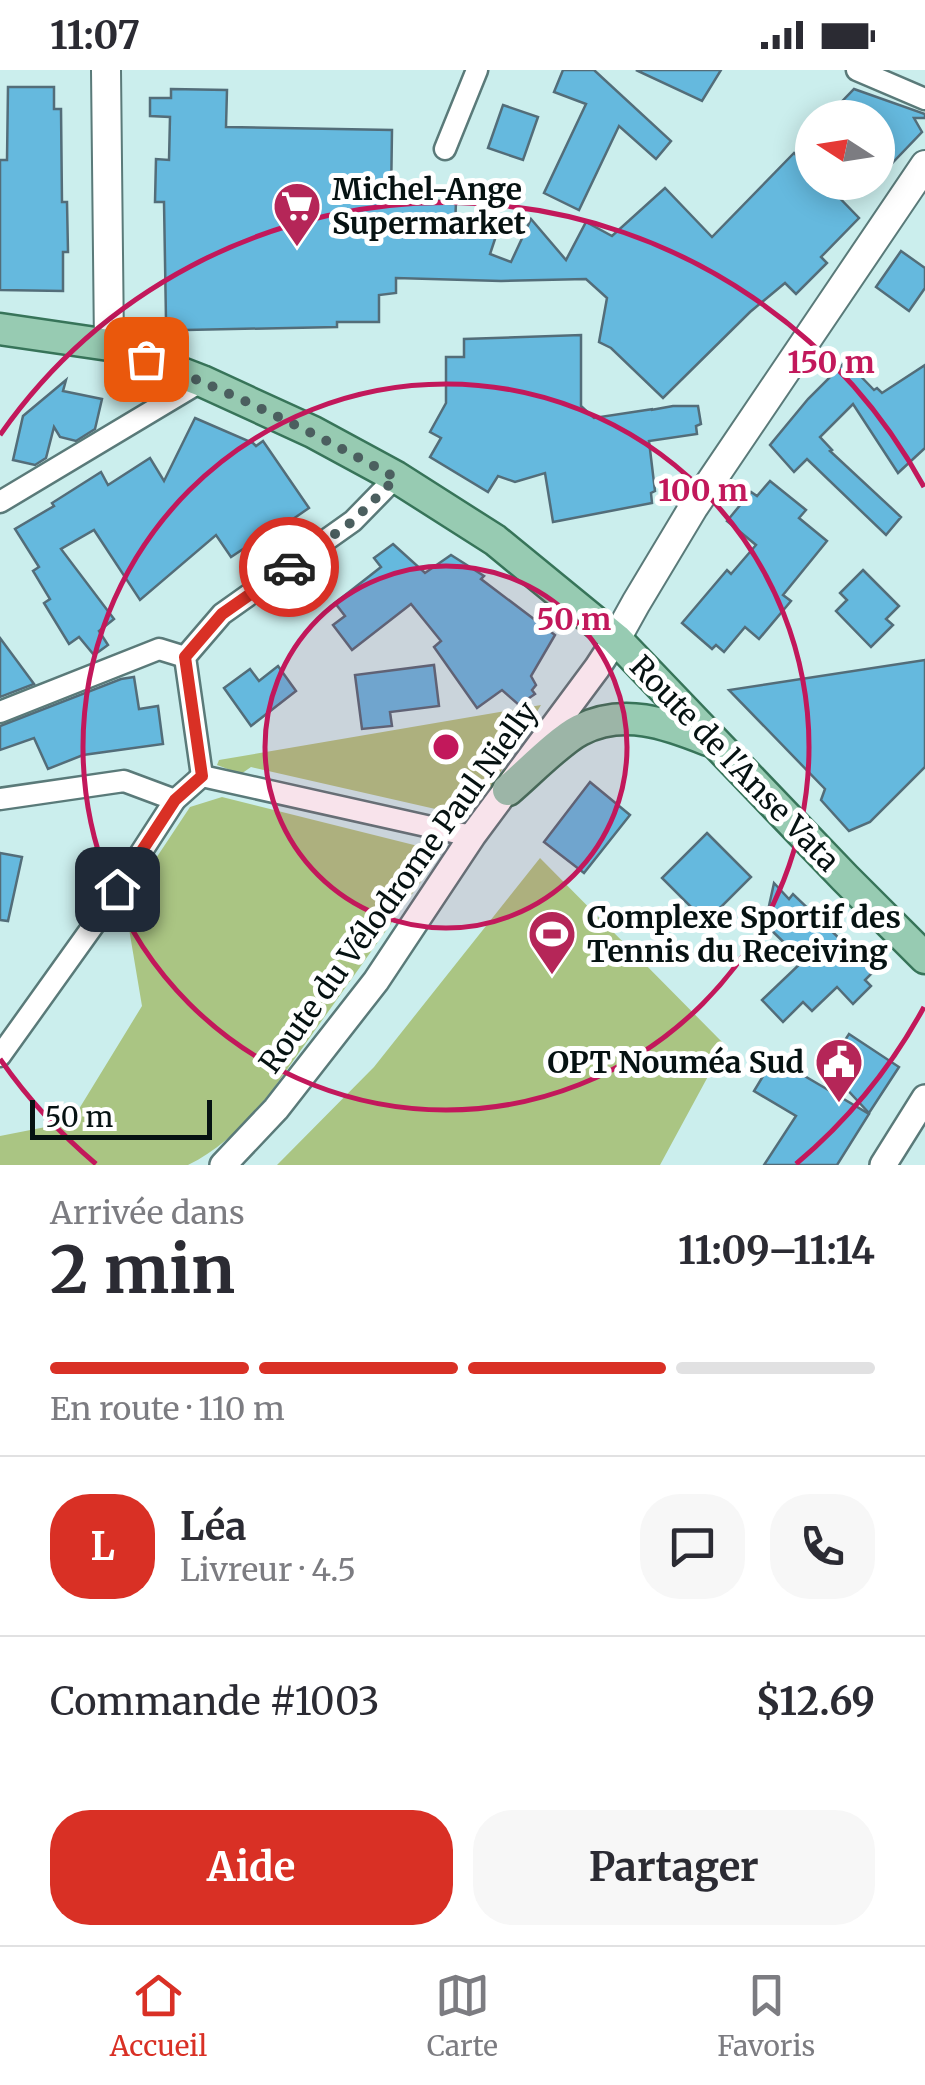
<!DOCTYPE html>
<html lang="fr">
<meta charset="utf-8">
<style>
body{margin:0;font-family:Merriweather,serif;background:#f7f7f7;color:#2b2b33;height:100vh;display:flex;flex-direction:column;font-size:38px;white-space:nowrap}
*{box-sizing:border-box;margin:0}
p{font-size:32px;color:#7c7c81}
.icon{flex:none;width:55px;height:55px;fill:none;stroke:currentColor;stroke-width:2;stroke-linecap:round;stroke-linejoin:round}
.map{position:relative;height:1095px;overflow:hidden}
.panel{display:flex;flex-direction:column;background:#fff;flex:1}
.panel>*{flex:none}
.needle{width:65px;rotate:282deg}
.controls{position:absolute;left:795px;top:30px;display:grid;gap:20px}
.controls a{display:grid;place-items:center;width:100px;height:100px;border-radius:50%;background:#fff;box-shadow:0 5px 25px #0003;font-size:50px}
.scale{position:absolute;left:30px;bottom:25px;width:182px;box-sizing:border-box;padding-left:10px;border:5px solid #061212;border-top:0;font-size:28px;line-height:35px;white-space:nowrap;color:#061212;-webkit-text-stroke:8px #fff;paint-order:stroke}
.pin{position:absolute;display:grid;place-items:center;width:85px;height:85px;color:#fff;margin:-42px;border-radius:20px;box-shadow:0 5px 15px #0006}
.courier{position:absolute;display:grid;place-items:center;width:100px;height:100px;margin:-50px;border:8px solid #d93025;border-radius:50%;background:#fff;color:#222;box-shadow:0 2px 12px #0007}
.summary em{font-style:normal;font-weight:700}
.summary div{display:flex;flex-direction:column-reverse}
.summary{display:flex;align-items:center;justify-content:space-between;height:170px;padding:0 50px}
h1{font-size:65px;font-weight:700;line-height:75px}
.bar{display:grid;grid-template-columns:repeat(4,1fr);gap:15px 10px;align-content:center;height:120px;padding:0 50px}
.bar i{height:12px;border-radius:8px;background:#e1e1e2}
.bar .on{background:#d93025}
.bar p{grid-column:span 4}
.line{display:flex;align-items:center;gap:25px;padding:0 50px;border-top:2px solid #e1e1e2}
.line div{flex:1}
.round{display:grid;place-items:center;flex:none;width:105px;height:105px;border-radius:40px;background:#f7f7f7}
.cta{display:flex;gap:20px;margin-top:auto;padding:20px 50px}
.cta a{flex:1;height:115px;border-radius:40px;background:#d93025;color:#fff;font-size:40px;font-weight:700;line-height:115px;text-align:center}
.cta a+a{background:#f7f7f7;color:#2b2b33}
.status{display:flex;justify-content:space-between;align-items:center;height:70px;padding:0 50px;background:#fff;direction:ltr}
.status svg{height:28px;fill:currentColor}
.tab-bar{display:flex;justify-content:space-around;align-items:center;height:140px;border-top:2px solid #e1e1e2;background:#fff;font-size:28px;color:#7c7c81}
.tab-bar a{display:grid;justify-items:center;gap:5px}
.tab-bar .on{color:#d93025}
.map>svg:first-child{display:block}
.green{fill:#aac583}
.building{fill:#65b9de;stroke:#536d79;stroke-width:2.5}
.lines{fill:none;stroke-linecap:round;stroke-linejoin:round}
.minor-casing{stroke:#5a7a79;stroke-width:25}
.tertiary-casing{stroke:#5a7a79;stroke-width:30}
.secondary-casing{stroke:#5a7a79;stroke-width:32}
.primary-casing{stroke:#377459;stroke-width:35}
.minor{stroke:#fff;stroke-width:20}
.tertiary{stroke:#fff;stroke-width:25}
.secondary{stroke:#fff;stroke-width:28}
.primary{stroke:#97cbb2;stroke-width:30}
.done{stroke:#4b5f5f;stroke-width:10;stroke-dasharray:0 18}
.route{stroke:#d93025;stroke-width:12}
.ring{fill:none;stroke:#c2185b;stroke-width:5}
.labels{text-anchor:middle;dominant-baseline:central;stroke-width:10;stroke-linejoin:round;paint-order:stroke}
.poi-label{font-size:30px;font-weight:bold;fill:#061212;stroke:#fff;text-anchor:start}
.street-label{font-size:30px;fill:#061212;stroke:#fff}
.centre{fill:#c2185b;stroke:#fff;stroke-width:5}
.ring-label{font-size:30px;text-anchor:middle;font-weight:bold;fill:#c2185b;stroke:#fff;stroke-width:10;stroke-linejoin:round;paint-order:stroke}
</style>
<div class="status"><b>11:07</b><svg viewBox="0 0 49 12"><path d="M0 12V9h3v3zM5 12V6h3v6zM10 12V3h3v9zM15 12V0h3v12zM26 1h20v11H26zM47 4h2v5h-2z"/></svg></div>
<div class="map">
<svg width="925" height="1095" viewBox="0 0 925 1095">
<rect width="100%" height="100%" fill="#cbeeed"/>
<g class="green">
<path d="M541 635 489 721 471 740 453 743 251 697 241 704 217 695 219 690Z"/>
<path d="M222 727 442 782 271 1022C247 1051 223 1078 188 1095H0V1066L71 1052 142 936 125 835 190 737Z"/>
<path d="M540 788 725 975 660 1095H277L374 997Z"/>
</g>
<g class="building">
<path d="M563 0H594L671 71 656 89 619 56 579 140 544 123 586 34 554 22Z"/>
<path d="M636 0H721L702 31Z"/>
<path d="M8 17H54V39H61L62 132H67L68 182H63V221L0 220V90H7Z"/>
<path d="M171 19 227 20 226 57 392 60 391 130 456 131 455 159 499 157 490 184 511 192 531 149 566 190 586 152 612 166 665 118 712 167 794 83 812 102V112H824L859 148 821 187 827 193 796 224 785 213 750 242 663 328 611 278 599 272 607 228 586 209 501 211 396 208V223L379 225V252H337V257L186 260 166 250 164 132H155L156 89 169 90 170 47 150 46V28H171Z"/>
<path d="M854 19 925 44V48H914L922 62 878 108V48H826Z"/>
<path d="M503 35 538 47 523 90 488 78Z"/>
<path d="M901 181 925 198V218L909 241 876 217Z"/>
<path d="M581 265V336L594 348 653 339 651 340 673 336H698L701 354 696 356 697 364 649 371 655 421 651 423 652 433 553 452 545 403 515 412 498 406 488 422 430 387 441 368 430 362 446 333V287H464V269Z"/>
<path d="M846 291 874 320 877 318 882 323 925 295V378L898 403 853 334 820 367 832 380 830 381 901 447 886 465 807 389 794 402 770 375 808 329Z"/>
<path d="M66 310 63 321 102 329 95 359 76 371 60 367 54 357 46 388 35 395 13 390 23 346Z"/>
<path d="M195 348 253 373 256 376 263 371 309 438 264 469 263 466 231 487 216 465 140 530 94 460 61 479 114 549 99 561 108 575 94 585 79 567 69 574 44 533 50 529 33 501 39 497 15 459 54 436 52 433 101 402 108 415 150 388 164 411Z"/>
<path d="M770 411 806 440 799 448 827 471 783 525 791 531 759 569 745 557 724 582 716 575 712 579 682 553 727 500 731 504 756 475 727 451 751 422 757 426Z"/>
<path d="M393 474 425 503 451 485 484 506 481 509 555 565 531 606 536 615 532 620 535 624 519 635 502 620 477 638 434 577 441 571 411 534 352 580 333 555 345 546 335 533 381 497 374 488Z"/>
<path d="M863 500 899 536 886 549 893 555 871 577 836 541 847 530 840 523Z"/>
<path d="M0 568 34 614 0 627Z"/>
<path d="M925 590V697L870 752 849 761 821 730 825 719 729 620Z"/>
<path d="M434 595 439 636 390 642 392 656 362 659 355 605Z"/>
<path d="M278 596 296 621 251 656 224 618 250 599 259 611Z"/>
<path d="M134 607 139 639 158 636 163 674 83 685 48 699 34 668 0 680V656L121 609Z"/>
<path d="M590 712 630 745 584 803 544 772Z"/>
<path d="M707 763 751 807 706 852 662 808Z"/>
<path d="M0 783 22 787 8 851 0 850Z"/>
<path d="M774 813 789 829 793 824 843 872 845 870 874 901 865 910 871 916 853 934 837 917 812 941 803 932 783 952 762 930 803 891 765 854Z"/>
<path d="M849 964 899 997 869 1043 827 998Z"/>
<path d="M774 988 869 1044 837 1095H764L796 1046 754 1021Z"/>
</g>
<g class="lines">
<g class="minor-casing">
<g id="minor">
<path d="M857 0 925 29"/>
<path d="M445 79 477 0"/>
<path d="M0 432 202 311"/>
<path d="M0 642 159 579 185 587"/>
<path d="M202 706 185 587 222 544 353 451 396 407"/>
<path d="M0 729 124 711 175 730"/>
<path d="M0 986 98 849 175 730 202 706 462 764 473 765"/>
</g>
</g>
<g class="tertiary-casing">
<g id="tertiary">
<path d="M223 1095 276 1039 376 911 473 765 597 598 616 569"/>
<path d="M883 1095 925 1028"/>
</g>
</g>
<g class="secondary-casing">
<g id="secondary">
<path d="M106 0 109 275"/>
<path d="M616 569 636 533 693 438 925 95"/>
</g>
</g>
<g class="primary-casing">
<g id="primary">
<path d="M0 259 109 275 202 311 313 362 396 407 495 470 616 569 845 808 925 888"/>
<path d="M508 720C527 704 560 670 580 660 623 638 666 653 708 670"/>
</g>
</g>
<use href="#minor" class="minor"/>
<use href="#tertiary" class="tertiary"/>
<use href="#secondary" class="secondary"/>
<use href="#primary" class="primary"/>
</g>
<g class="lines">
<path class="done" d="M146 289C233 323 315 363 396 408L353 451 289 497"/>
<path class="route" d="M117 819 175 730 202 706 185 587 222 544 289 497"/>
</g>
<circle cx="446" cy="677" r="181" fill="#c2185b" fill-opacity=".12"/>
<g class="ring">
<circle cx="446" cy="677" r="181"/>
<circle cx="446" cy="677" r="363"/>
<path d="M924 937A544 544 0 0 1 796 1094M96 1094A544 544 0 0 1 0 989M0 365A544 544 0 0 1 924 417"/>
</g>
<defs>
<g id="supermarket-pin" transform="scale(2.5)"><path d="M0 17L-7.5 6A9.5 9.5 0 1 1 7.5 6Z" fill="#b52658" stroke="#fff"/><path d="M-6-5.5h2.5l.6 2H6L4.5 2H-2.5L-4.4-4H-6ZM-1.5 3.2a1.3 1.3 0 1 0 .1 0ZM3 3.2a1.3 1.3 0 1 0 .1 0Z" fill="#fff"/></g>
<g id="stadium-pin" transform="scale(2.5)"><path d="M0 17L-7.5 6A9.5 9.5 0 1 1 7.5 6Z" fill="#b52658" stroke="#fff"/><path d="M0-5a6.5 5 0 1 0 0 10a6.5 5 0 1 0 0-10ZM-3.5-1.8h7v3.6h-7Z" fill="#fff"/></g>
<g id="civic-pin" transform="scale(2.5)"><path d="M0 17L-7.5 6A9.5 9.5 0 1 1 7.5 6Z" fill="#b52658" stroke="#fff"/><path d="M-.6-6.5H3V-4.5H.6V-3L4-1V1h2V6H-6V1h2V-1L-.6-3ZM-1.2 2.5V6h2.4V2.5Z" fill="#fff"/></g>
</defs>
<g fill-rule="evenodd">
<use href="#supermarket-pin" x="297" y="136"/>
<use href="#stadium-pin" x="552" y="864"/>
<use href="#civic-pin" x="839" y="992"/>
</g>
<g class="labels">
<g class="poi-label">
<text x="332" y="119">Michel-Ange<tspan x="332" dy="34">Supermarket</tspan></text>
<text x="587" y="847">Complexe Sportif des<tspan x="587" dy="34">Tennis du Receiving</tspan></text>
<text x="804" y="992" text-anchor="end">OPT Nouméa Sud</text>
</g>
<g class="street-label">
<text transform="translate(735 693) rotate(46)">Route de l'Anse Vata</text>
<text transform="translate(398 817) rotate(-54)">Route du Vélodrome Paul Nielly</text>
</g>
</g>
<circle cx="446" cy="677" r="15" class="centre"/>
<g class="ring-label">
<text x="831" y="303">150 m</text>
<text x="703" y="431">100 m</text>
<text x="574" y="560">50 m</text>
</g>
</svg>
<div class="controls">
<a><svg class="needle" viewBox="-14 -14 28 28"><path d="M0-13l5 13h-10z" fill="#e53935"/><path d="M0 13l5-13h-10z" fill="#7c7c81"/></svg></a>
</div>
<div class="scale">50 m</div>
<div class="pin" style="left:146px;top:289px;background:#ea580c"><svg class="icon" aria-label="bag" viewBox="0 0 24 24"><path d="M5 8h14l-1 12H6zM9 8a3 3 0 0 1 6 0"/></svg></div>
<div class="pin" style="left:117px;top:819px;background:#1f2937"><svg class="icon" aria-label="home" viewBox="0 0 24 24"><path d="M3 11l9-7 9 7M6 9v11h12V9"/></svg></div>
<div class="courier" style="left:289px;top:497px"><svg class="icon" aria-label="car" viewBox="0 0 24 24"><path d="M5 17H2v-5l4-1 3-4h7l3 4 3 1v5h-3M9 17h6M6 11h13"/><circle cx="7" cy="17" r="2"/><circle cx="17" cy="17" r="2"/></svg></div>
</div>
<section class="panel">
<div class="summary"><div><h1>2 min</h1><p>Arrivée dans</p></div><em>11:09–11:14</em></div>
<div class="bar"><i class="on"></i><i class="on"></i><i class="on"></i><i></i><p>En route · 110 m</p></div>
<div class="line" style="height:180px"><b class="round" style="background:#d93025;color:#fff">L</b><div><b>Léa</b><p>Livreur · 4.5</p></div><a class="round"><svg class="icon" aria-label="chat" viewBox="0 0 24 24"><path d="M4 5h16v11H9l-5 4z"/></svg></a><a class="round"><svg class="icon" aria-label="phone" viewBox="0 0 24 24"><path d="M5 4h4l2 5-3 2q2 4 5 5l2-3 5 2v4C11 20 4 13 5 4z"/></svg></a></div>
<div class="line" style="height:130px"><div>Commande #1003</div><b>$12.69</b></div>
<div class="cta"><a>Aide</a><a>Partager</a></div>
</section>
<nav class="tab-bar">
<a class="on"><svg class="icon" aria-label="home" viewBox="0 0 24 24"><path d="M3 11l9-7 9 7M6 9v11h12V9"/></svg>Accueil</a>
<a><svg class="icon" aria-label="map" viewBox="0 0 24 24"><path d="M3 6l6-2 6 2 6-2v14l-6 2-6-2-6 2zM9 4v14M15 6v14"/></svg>Carte</a>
<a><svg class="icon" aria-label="saved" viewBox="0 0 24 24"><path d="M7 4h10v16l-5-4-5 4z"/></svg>Favoris</a>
</nav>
